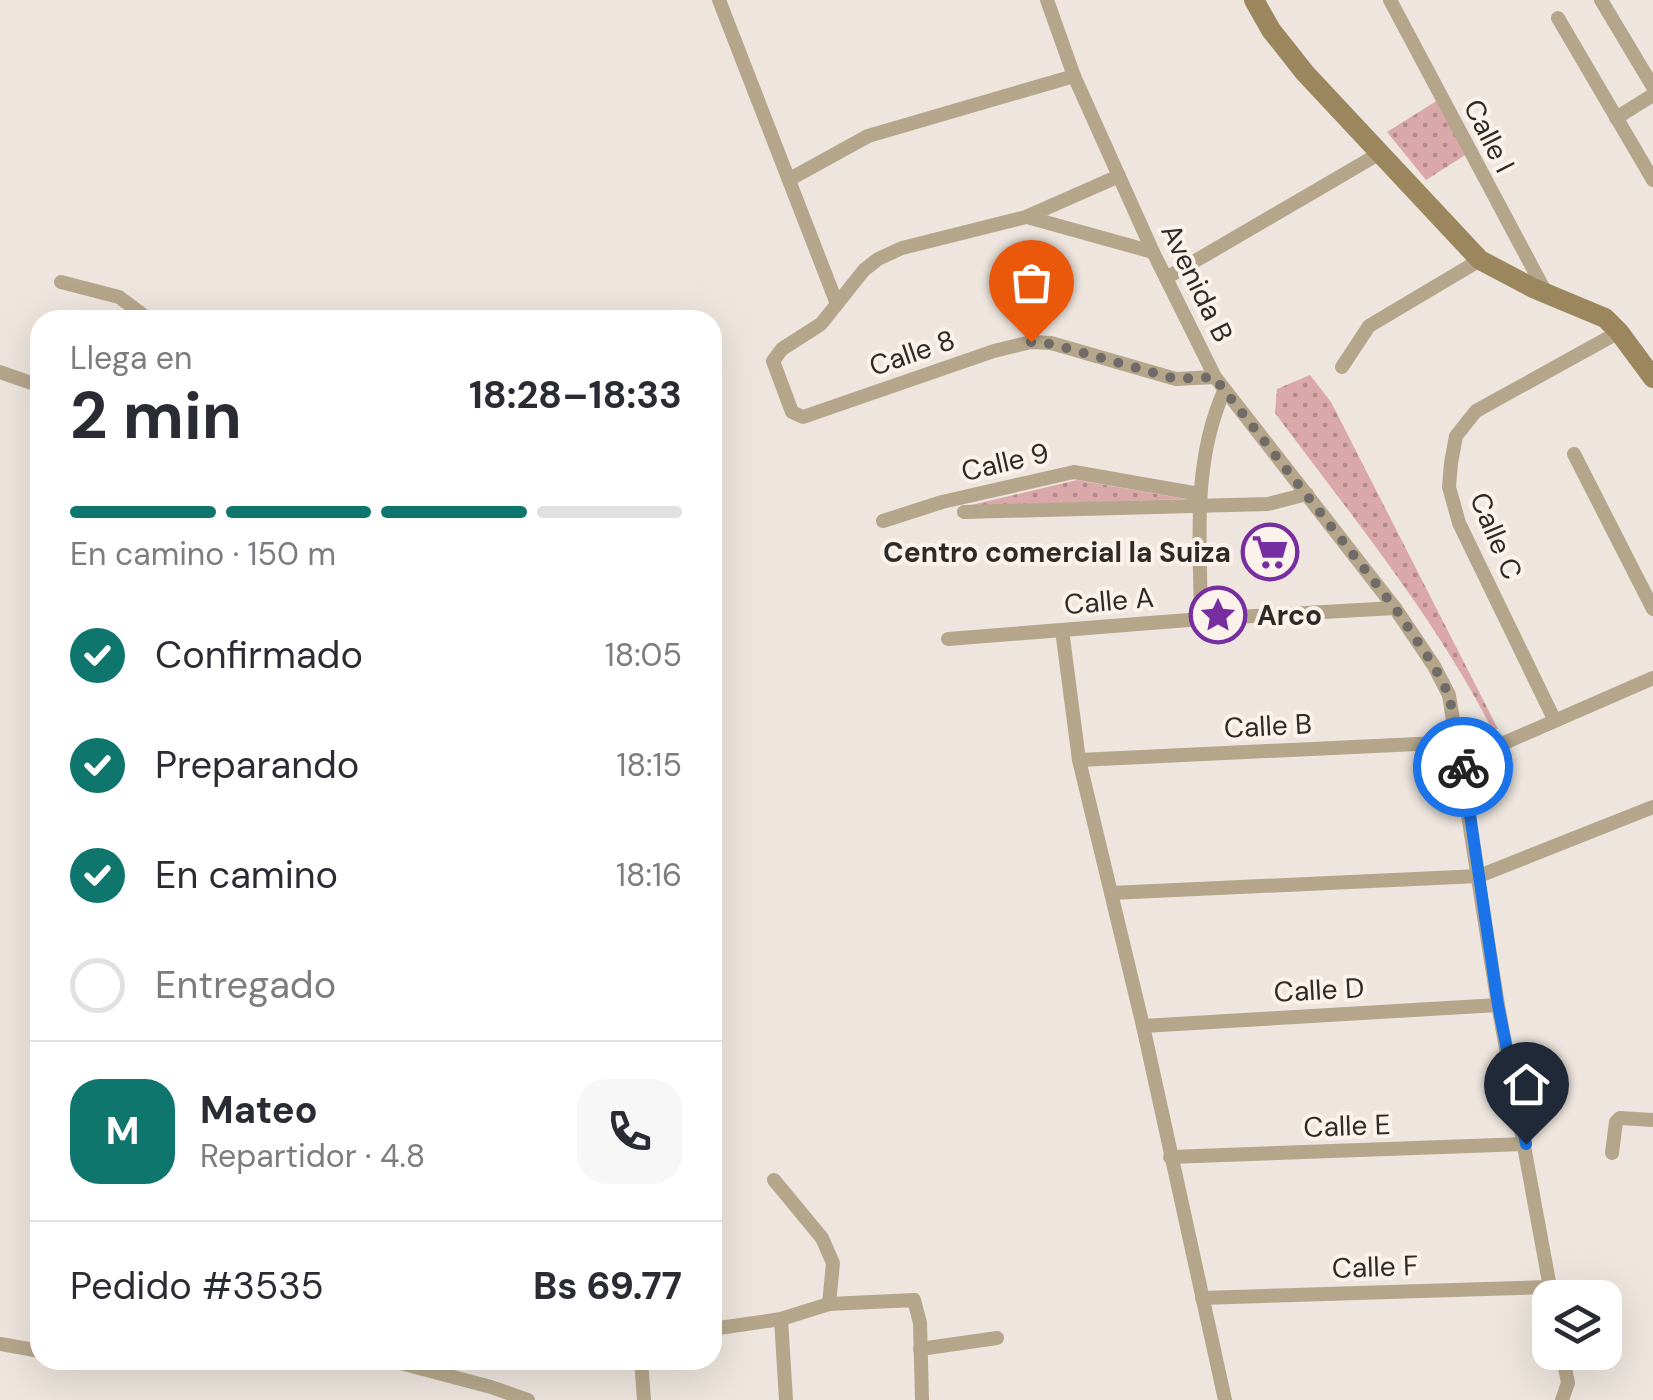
<!DOCTYPE html>
<html lang="es">
<meta charset="utf-8">
<style>
body{margin:0;font-family:"DM Sans",sans-serif;background:#f7f7f7;color:#2b2b33;height:100vh;display:flex;flex-direction:column;font-size:38px;white-space:nowrap}
*{box-sizing:border-box;margin:0}
p{font-size:32px;color:#7c7c81}
.icon{flex:none;width:55px;height:55px;fill:none;stroke:currentColor;stroke-width:2;stroke-linecap:round;stroke-linejoin:round}
.map{position:relative;flex:1;overflow:hidden}
.sheet{position:absolute;left:30px;top:310px;width:692px;height:1060px;display:flex;flex-direction:column;background:#fff;border-radius:30px;box-shadow:0 10px 40px #0002}
.sheet>*{flex:none}
.controls{position:absolute;left:1532px;top:1280px;display:grid;gap:20px}
.controls a{display:grid;place-items:center;width:90px;height:90px;border-radius:20px;background:#fff;box-shadow:0 10px 40px #0002;font-size:50px}
.pin{position:absolute;display:grid;place-items:center;width:85px;height:85px;color:#fff;margin:-102px -42px;border-radius:50% 50% 50% 0;rotate:-45deg;box-shadow:0 0 10px #0007}
.pin .icon{rotate:45deg}
.courier{position:absolute;display:grid;place-items:center;width:100px;height:100px;margin:-50px;border:8px solid #1a73e8;border-radius:50%;background:#fff;color:#222;box-shadow:0 2px 12px #0007}
.overview em{font-style:normal;font-weight:700}
.overview div{display:flex;flex-direction:column-reverse}
.overview{display:flex;align-items:center;justify-content:space-between;height:170px;padding:0 40px}
h1{font-size:65px;font-weight:700;line-height:75px}
.bar{display:grid;grid-template-columns:repeat(4,1fr);gap:15px 10px;align-content:center;height:120px;padding:0 40px}
.bar i{height:12px;border-radius:8px;background:#e1e1e2}
.bar .on{background:#0f766e}
.bar p{grid-column:span 4}
.line{display:flex;align-items:center;gap:25px;padding:0 40px;border-top:2px solid #e1e1e2}
.line div{flex:1}
.round{display:grid;place-items:center;flex:none;width:105px;height:105px;border-radius:30px;background:#f7f7f7}
ol{padding:0 40px;list-style:none}
li{display:flex;align-items:center;gap:30px;height:110px}
li p{margin-inline-start:auto}
li .icon{padding:10px;border-radius:50%;background:#0f766e;color:#fff;stroke-width:4}
li:last-child{color:#7c7c81}
li i{width:55px;height:55px;border:5px solid #e1e1e2;border-radius:50%}
.map>svg:first-child{display:block}
.grass{fill:url(#grass-dots)}
.lines{fill:none;stroke-linecap:round;stroke-linejoin:round}
.street{stroke:#b5a68b;stroke-width:14}
.secondary{stroke:#9c865d;stroke-width:20}
.done{stroke:#706b67;stroke-width:10;stroke-dasharray:0 18}
.route{stroke:#1a73e8;stroke-width:12}
.labels{text-anchor:middle;dominant-baseline:central;stroke-width:8;stroke-linejoin:round;paint-order:stroke}
.street-label{font-size:28px;fill:#2d2a27;stroke:#fbf2eb}
.poi-label{font-size:28px;font-weight:bold;fill:#2d2a27;stroke:#fbf2eb;text-anchor:end}
</style>
<div class="map">
<svg width="1653" height="1400" viewBox="0 0 1653 1400">
<defs>
<pattern id="grass-dots" width="8" height="8" patternUnits="userSpaceOnUse" patternTransform="scale(2.5)"><rect width="8" height="8" fill="#dba8a9"/><path d="M2 2h.1M6 6h.1" fill="none" stroke="#b2898a" stroke-width="1.8" stroke-linecap="round"/></pattern>
</defs>
<rect width="100%" height="100%" fill="#ede5de"/>
<g class="grass">
<path d="M1438 100 1470 152 1426 180 1387 132Z"/>
<path d="M1310 375 1331 402 1498 729H1492C1434 616 1351 515 1275 413L1277 389Z"/>
<path d="M1077 480 1186 499 967 506Z"/>
</g>
<g class="lines">
<g class="street">
<path d="M719 0 837 304"/>
<path d="M1047 0 1074 76 1153 252 1215 377 1395 608 1434 666 1449 695 1498 1005 1552 1298"/>
<path d="M1390 0 1546 293"/>
<path d="M1601 0 1653 87"/>
<path d="M1558 18 1653 180"/>
<path d="M1616 118 1653 95"/>
<path d="M1119 176 1026 217 902 248 878 259 864 270 821 324 782 349 773 361 792 412 803 417 994 351 1031 342 1051 343 1176 379 1215 377"/>
<path d="M790 179 868 136 1074 76"/>
<path d="M1027 217 1153 252"/>
<path d="M1166 278 1382 152"/>
<path d="M61 282 119 297 150 320"/>
<path d="M1342 367 1369 326 1480 260"/>
<path d="M0 372 40 386"/>
<path d="M1574 454 1653 609"/>
<path d="M964 512 1268 504 1307 494"/>
<path d="M883 521 942 502 1074 472 1199 494"/>
<path d="M1201 619C1200 542 1192 463 1224 391"/>
<path d="M1062 630 1079 760 1143 1026 1225 1400"/>
<path d="M948 639 1201 619 1395 608"/>
<path d="M1554 719 1459 523 1449 487 1451 463 1456 436 1476 411 1619 332"/>
<path d="M1079 760 1459 742 1504 743 1653 678"/>
<path d="M1111 893 1479 876 1653 807"/>
<path d="M1143 1026 1498 1005"/>
<path d="M1612 1153 1616 1122 1620 1118 1653 1120"/>
<path d="M1170 1157 1525 1144"/>
<path d="M774 1180 822 1238 833 1263 829 1304"/>
<path d="M1202 1298 1550 1287"/>
<path d="M781 1319 786 1400"/>
<path d="M712 1329 781 1319 829 1304 914 1300 920 1323 922 1400"/>
<path d="M0 1344 40 1351"/>
<path d="M920 1349 997 1338"/>
<path d="M641 1360 644 1400"/>
<path d="M393 1361 491 1387 528 1400"/>
<path d="M1562 1400 1568 1383 1562 1352"/>
</g>
<path class="secondary" d="M1254 0 1271 30 1305 73 1480 260 1533 288 1605 318 1619 332 1653 378"/>
</g>
<g class="lines">
<path class="done" d="M1031 342 1052 344 1176 379 1214 377 1395 608 1434 666 1449 695 1463 767"/>
<path class="route" d="M1463 767 1498 1005 1526 1144"/>
</g>
<defs>
<g id="supermarket-ring" transform="scale(2.875)"><circle r="9.5" fill="#fbf2eb" stroke="#772ea0" stroke-width="1.5"/><path d="M-6-5.5h2.5l.6 2H6L4.5 2H-2.5L-4.4-4H-6ZM-1.5 3.2a1.3 1.3 0 1 0 .1 0ZM3 3.2a1.3 1.3 0 1 0 .1 0Z" fill="#772ea0"/></g>
<g id="sight-ring" transform="scale(2.875)"><circle r="9.5" fill="#fbf2eb" stroke="#772ea0" stroke-width="1.5"/><path d="M0-6L1.8-2.2L6-1.7L2.9 1.2L3.7 5.4L0 3.3L-3.7 5.4L-2.9 1.2L-6-1.7L-1.8-2.2Z" fill="#772ea0"/></g>
</defs>
<g fill-rule="evenodd">
<use href="#supermarket-ring" x="1270" y="552"/>
<use href="#sight-ring" x="1218" y="615"/>
</g>
<g class="labels">
<g class="street-label">
<text transform="translate(1489 136) rotate(63)">Calle I</text>
<text transform="translate(1197 283) rotate(64)">Avenida B</text>
<text transform="translate(912 353) rotate(-19)">Calle 8</text>
<text transform="translate(1005 462) rotate(-13)">Calle 9</text>
<text transform="translate(1496 536) rotate(67)">Calle C</text>
<text transform="translate(1109 601) rotate(-5)">Calle A</text>
<text transform="translate(1268 726) rotate(-3)">Calle B</text>
<text transform="translate(1319 990) rotate(-3)">Calle D</text>
<text transform="translate(1347 1126) rotate(-2)">Calle E</text>
<text transform="translate(1375 1267) rotate(-2)">Calle F</text>
</g>
<g class="poi-label">
<text x="1231" y="552">Centro comercial la Suiza</text>
<text x="1257" y="615" text-anchor="start">Arco</text>
</g>
</g>
</svg>
<div class="controls">
<a><svg class="icon" aria-label="layers" viewBox="0 0 24 24"><path d="M12 4l9 5-9 5-9-5zM3 14l9 5 9-5"/></svg></a>
</div>
<div class="pin" style="left:1031px;top:342px;background:#ea580c"><svg class="icon" aria-label="bag" viewBox="0 0 24 24"><path d="M5 8h14l-1 12H6zM9 8a3 3 0 0 1 6 0"/></svg></div>
<div class="pin" style="left:1526px;top:1144px;background:#1f2937"><svg class="icon" aria-label="home" viewBox="0 0 24 24"><path d="M3 11l9-7 9 7M6 9v11h12V9"/></svg></div>
<div class="courier" style="left:1463px;top:767px"><svg class="icon" aria-label="bike" viewBox="0 0 24 24"><circle cx="6" cy="16" r="4"/><circle cx="18" cy="16" r="4"/><path d="M6 16l4-8h5l3 8M10 8l3 8H6M13 5h3"/></svg></div>
<section class="sheet">
<div class="overview"><div><h1>2 min</h1><p>Llega en</p></div><em>18:28–18:33</em></div>
<div class="bar"><i class="on"></i><i class="on"></i><i class="on"></i><i></i><p>En camino · 150 m</p></div>
<ol>
<li><svg class="icon" aria-label="check" viewBox="0 0 24 24"><path d="M5 12l5 5 9-10"/></svg>Confirmado<p>18:05</p></li>
<li><svg class="icon" aria-label="check" viewBox="0 0 24 24"><path d="M5 12l5 5 9-10"/></svg>Preparando<p>18:15</p></li>
<li><svg class="icon" aria-label="check" viewBox="0 0 24 24"><path d="M5 12l5 5 9-10"/></svg>En camino<p>18:16</p></li>
<li><i></i>Entregado</li>
</ol>
<div class="line" style="height:180px"><b class="round" style="background:#0f766e;color:#fff">M</b><div><b>Mateo</b><p>Repartidor · 4.8</p></div><a class="round"><svg class="icon" aria-label="phone" viewBox="0 0 24 24"><path d="M5 4h4l2 5-3 2q2 4 5 5l2-3 5 2v4C11 20 4 13 5 4z"/></svg></a></div>
<div class="line" style="height:130px"><div>Pedido #3535</div><b>Bs 69.77</b></div>
</section>
</div>
